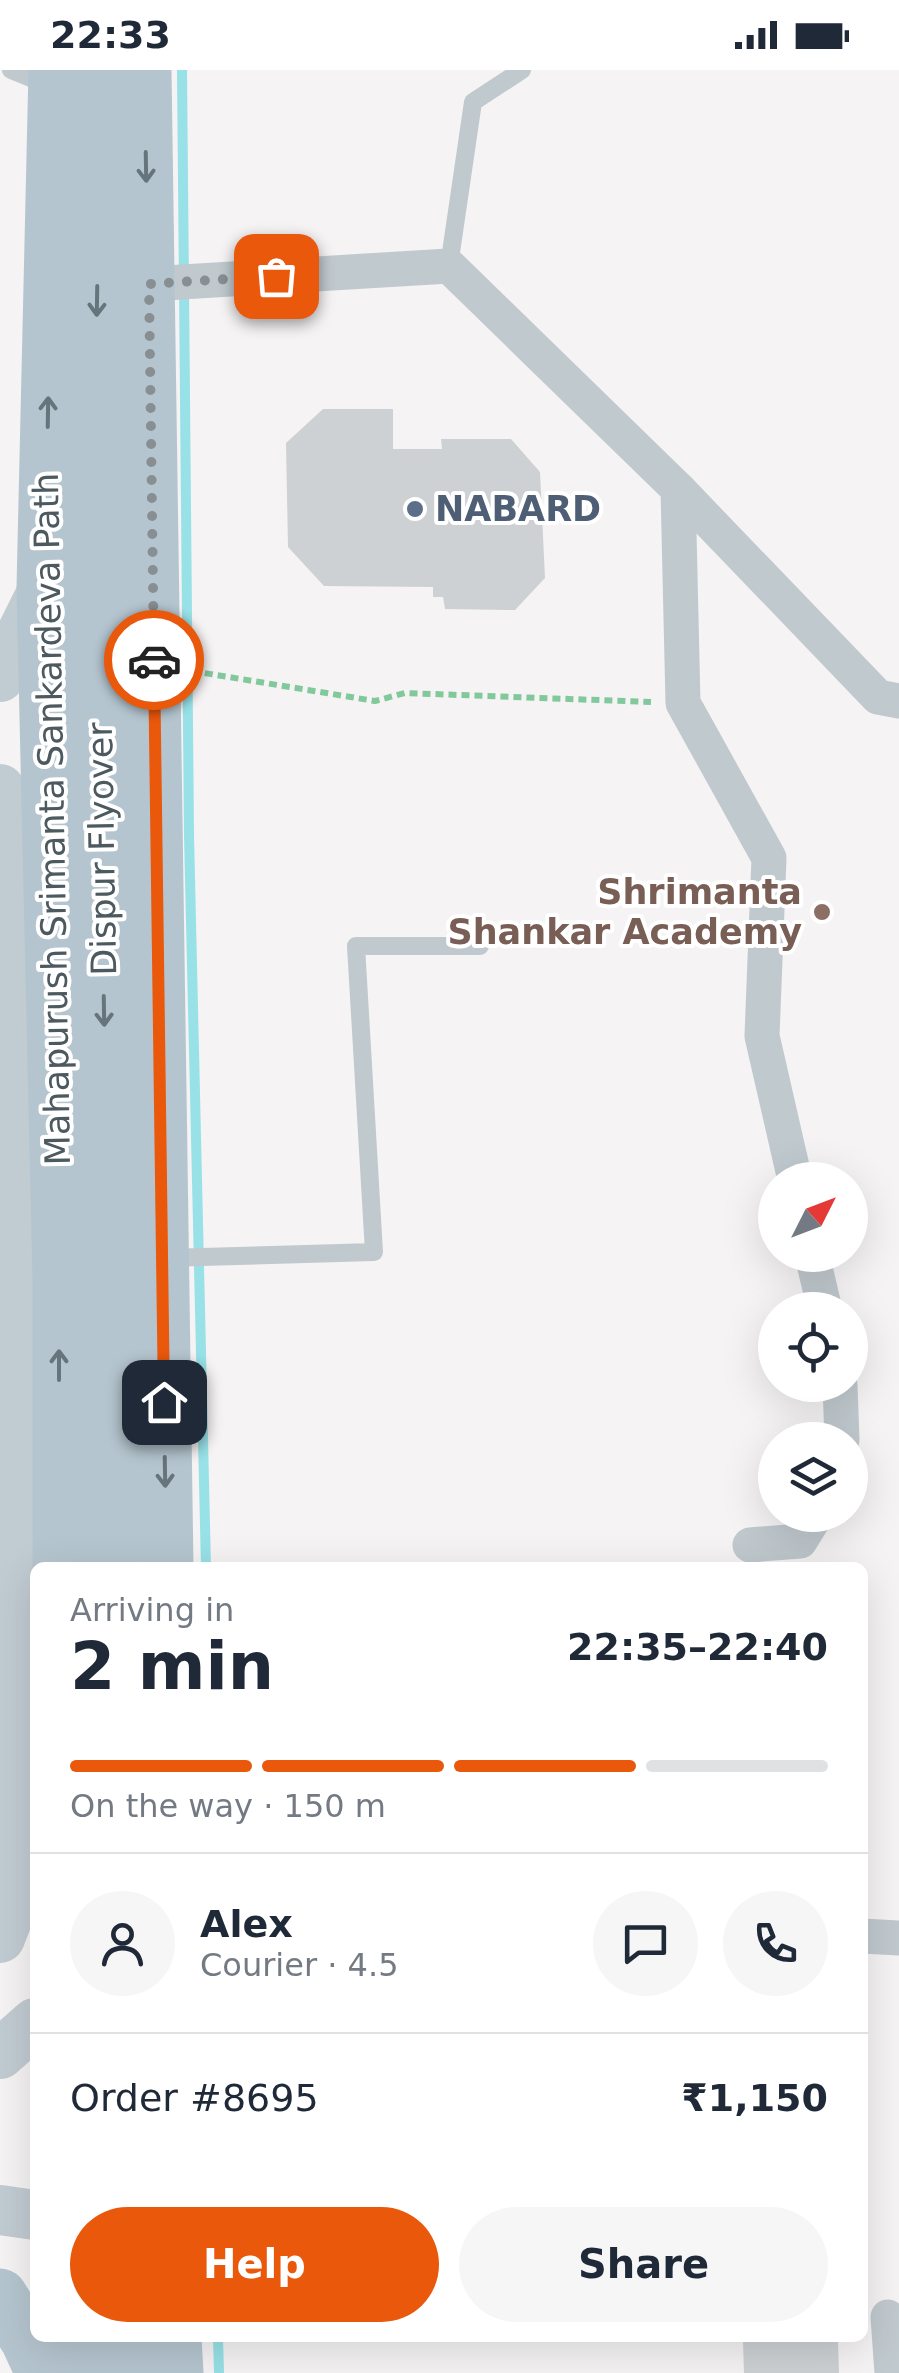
<!DOCTYPE html>
<meta charset="utf-8">
<style>
body{margin:0;font-family:"DejaVu Sans",sans-serif;background:#f6f6f7;color:#1f2937;height:100vh;display:flex;flex-direction:column;font-size:38px;white-space:nowrap}
*{box-sizing:border-box;margin:0}
p{font-size:32px;color:#747a83}
.icon{flex:none;width:55px;height:55px;fill:none;stroke:currentColor;stroke-width:2;stroke-linecap:round;stroke-linejoin:round}
.map{position:relative;flex:1;overflow:hidden}
.panel{position:absolute;left:30px;top:1492px;width:838px;height:780px;display:flex;flex-direction:column;background:#fff;border-radius:15px;box-shadow:0 10px 40px #0002}
.panel>*{flex:none}
.needle{width:65px;rotate:48deg}
.controls{position:absolute;left:758px;top:1092px;display:grid;gap:20px}
.controls a{display:grid;place-items:center;width:110px;height:110px;border-radius:50%;background:#fff;box-shadow:0 10px 40px #0002;font-size:50px}
.pin{position:absolute;display:grid;place-items:center;width:85px;height:85px;color:#fff;margin:-42px;border-radius:20px;box-shadow:0 5px 15px #0006}
.courier{position:absolute;display:grid;place-items:center;width:100px;height:100px;margin:-50px;border:8px solid #ea580c;border-radius:50%;background:#fff;color:#222;box-shadow:0 2px 12px #0007}
.overview em{font-style:normal;font-weight:700}
.overview div{display:flex;flex-direction:column-reverse}
.overview{display:flex;align-items:center;justify-content:space-between;height:170px;padding:0 40px}
h1{font-size:65px;font-weight:700;line-height:75px}
.bar{display:grid;grid-template-columns:repeat(4,1fr);gap:15px 10px;align-content:center;height:120px;padding:0 40px}
.bar i{height:12px;border-radius:8px;background:#e0e1e3}
.bar .current{background:#ea580c}
.bar p{grid-column:span 4}
.line{display:flex;align-items:center;gap:25px;padding:0 40px;border-top:2px solid #e0e1e3}
.line div{flex:1}
.round{display:grid;place-items:center;flex:none;width:105px;height:105px;border-radius:52px;background:#f6f6f7}
.action{display:flex;gap:20px;margin-top:auto;padding:20px 40px}
.action a{flex:1;height:115px;border-radius:60px;background:#ea580c;color:#fff;font-size:40px;font-weight:700;line-height:115px;text-align:center}
.action a+a{background:#f6f6f7;color:#1f2937}
.status{display:flex;justify-content:space-between;align-items:center;height:70px;padding:0 50px;background:#fff;direction:ltr}
.status svg{height:28px;fill:currentColor}
.map>svg:first-child{display:block}
.lines{fill:none;stroke-linecap:round;stroke-linejoin:round}
.stream{stroke:#97e1e7;stroke-width:10}
.building{fill:#cdd1d4}
.path{stroke:#81c99c;stroke-width:6;stroke-dasharray:8 5;stroke-linecap:butt}
.lane{stroke:#c0c9ce;stroke-width:18}
.street{stroke:#c0c9ce;stroke-width:35}
.secondary{stroke:#c1cbd2;stroke-width:50}
.primary{stroke:#b5c5cf;stroke-width:55}
.oneway{stroke:#66747b}
.done{stroke:#878f93;stroke-width:10;stroke-dasharray:0 18}
.route{stroke:#ea580c;stroke-width:12}
.service-dot{fill:#5c6f8a;stroke:#fff;stroke-width:4}
.education-dot{fill:#8d6e63;stroke:#fff;stroke-width:4}
.labels{text-anchor:middle;dominant-baseline:central;stroke-width:8;stroke-linejoin:round;paint-order:stroke}
.service-label{font-size:35px;font-weight:bold;fill:#4e5e75;stroke:#fff;text-anchor:start}
.street-label{font-size:35px;fill:#4c595f;stroke:#fff}
.education-label{font-size:35px;font-weight:bold;fill:#785e54;stroke:#fff;text-anchor:end}
</style>
<div class="status"><b>22:33</b><svg viewBox="0 0 49 12"><path d="M0 12V9h3v3zM5 12V6h3v6zM10 12V3h3v9zM15 12V0h3v12zM26 1h20v11H26zM47 4h2v5h-2z"/></svg></div>
<div class="map">
<svg width="899" height="2303" viewBox="0 0 899 2303">
<rect width="100%" height="100%" fill="#f5f3f3"/>
<g class="lines">
<g class="stream">
<path d="M182 0 189 765 206 1498"/>
<path d="M218 2268 219 2303"/>
</g>
</g>
<g class="building">
<path d="M323 339H393V379H442L441 369H511L540 402 545 508 515 540 445 539 443 527H433V517L324 516 288 477 286 373Z"/>
<path d="M838 2270 839 2303H744L743 2272Z"/>
</g>
<g class="lines">
<path class="path" d="M192 601 375 631 405 623 651 632"/>
<g class="lane">
<path d="M11 0 48 15"/>
<path d="M449 196 473 32 522 0"/>
<path d="M165 1188 374 1182 356 876H480"/>
</g>
<g class="street">
<path d="M149 214 449 196 678 419 683 633 769 788 762 966 795 1110"/>
<path d="M678 419 878 627 899 631"/>
<path d="M812 1185 825 1240"/>
<path d="M840 1315 842 1370"/>
<path d="M750 1475 800 1471 816 1445"/>
<path d="M862 1866 899 1868"/>
<path d="M888 2247 892 2303"/>
</g>
<g class="secondary">
<path d="M0 607 44 518"/>
<path d="M0 719 5 1012 14 1251 18 1568 25 1724 22 1811 0 1868"/>
<path d="M0 1984 35 1953"/>
<path d="M0 2140 35 2145"/>
</g>
<g class="primary">
<path d="M56 0 44 518 60 1209V1498"/>
<path d="M99 0 95 352 113 1498"/>
<path d="M144 0 166 1498"/>
<path d="M0 2226 28 2270 43 2303"/>
<path d="M83 2268 84 2303"/>
<path d="M122 2268V2303"/>
<path d="M174 2268 176 2303"/>
</g>
</g>
<defs><path id="oneway-shaft" d="M-6 0H5M1.5-3L5.5 0L1.5 3" fill="none" stroke-width="1.6" stroke-linecap="round" stroke-linejoin="round" transform="scale(2.5)"/></defs>
<g class="oneway">
<use href="#oneway-shaft" transform="translate(146 97) rotate(89)"/>
<use href="#oneway-shaft" transform="translate(97 231) rotate(91)"/>
<use href="#oneway-shaft" transform="translate(48 342) rotate(-89)"/>
<use href="#oneway-shaft" transform="translate(104 941) rotate(89)"/>
<use href="#oneway-shaft" transform="translate(59 1295) rotate(-90)"/>
<use href="#oneway-shaft" transform="translate(165 1402) rotate(89)"/>
</g>
<g class="lines">
<path class="done" d="M154 590 149 214 276 206"/>
<path class="route" d="M154 590 164 1332"/>
</g>
<circle class="service-dot" cx="415" cy="439" r="10"/>
<circle class="education-dot" cx="822" cy="842" r="10"/>
<g class="labels">
<g class="service-label">
<text x="435" y="439">NABARD</text>
</g>
<g class="street-label">
<text transform="translate(52 749) rotate(-91)">Mahapurush Srimanta Sankardeva Path</text>
<text transform="translate(102 779) rotate(-91)">Dispur Flyover</text>
</g>
<g class="education-label">
<text x="802" y="822">Shrimanta<tspan x="802" dy="40">Shankar Academy</tspan></text>
</g>
</g>
</svg>
<div class="controls">
<a><svg class="needle" viewBox="-14 -14 28 28"><path d="M0-13l5 13h-10z" fill="#e53935"/><path d="M0 13l5-13h-10z" fill="#747a83"/></svg></a>
<a><svg class="icon" aria-label="locate" viewBox="0 0 24 24"><circle cx="12" cy="12" r="6"/><path d="M12 2v4M12 18v4M2 12h4M18 12h4"/></svg></a>
<a><svg class="icon" aria-label="layers" viewBox="0 0 24 24"><path d="M12 4l9 5-9 5-9-5zM3 14l9 5 9-5"/></svg></a>
</div>
<div class="pin" style="left:276px;top:206px;background:#ea580c"><svg class="icon" aria-label="bag" viewBox="0 0 24 24"><path d="M5 8h14l-1 12H6zM9 8a3 3 0 0 1 6 0"/></svg></div>
<div class="pin" style="left:164px;top:1332px;background:#1f2937"><svg class="icon" aria-label="home" viewBox="0 0 24 24"><path d="M3 11l9-7 9 7M6 9v11h12V9"/></svg></div>
<div class="courier" style="left:154px;top:590px"><svg class="icon" aria-label="car" viewBox="0 0 24 24"><path d="M5 17H2v-5l4-1 3-4h7l3 4 3 1v5h-3M9 17h6M6 11h13"/><circle cx="7" cy="17" r="2"/><circle cx="17" cy="17" r="2"/></svg></div>
<section class="panel">
<div class="overview"><div><h1>2 min</h1><p>Arriving in</p></div><em>22:35–22:40</em></div>
<div class="bar"><i class="current"></i><i class="current"></i><i class="current"></i><i></i><p>On the way · 150 m</p></div>
<div class="line" style="height:180px"><a class="round"><svg class="icon" aria-label="person" viewBox="0 0 24 24"><circle cx="12" cy="8" r="4"/><path d="M4 21q1-7 8-7t8 7"/></svg></a><div><b>Alex</b><p>Courier · 4.5</p></div><a class="round"><svg class="icon" aria-label="chat" viewBox="0 0 24 24"><path d="M4 5h16v11H9l-5 4z"/></svg></a><a class="round"><svg class="icon" aria-label="phone" viewBox="0 0 24 24"><path d="M5 4h4l2 5-3 2q2 4 5 5l2-3 5 2v4C11 20 4 13 5 4z"/></svg></a></div>
<div class="line" style="height:130px"><div>Order #8695</div><b>₹1,150</b></div>
<div class="action"><a>Help</a><a>Share</a></div>
</section>
</div>
